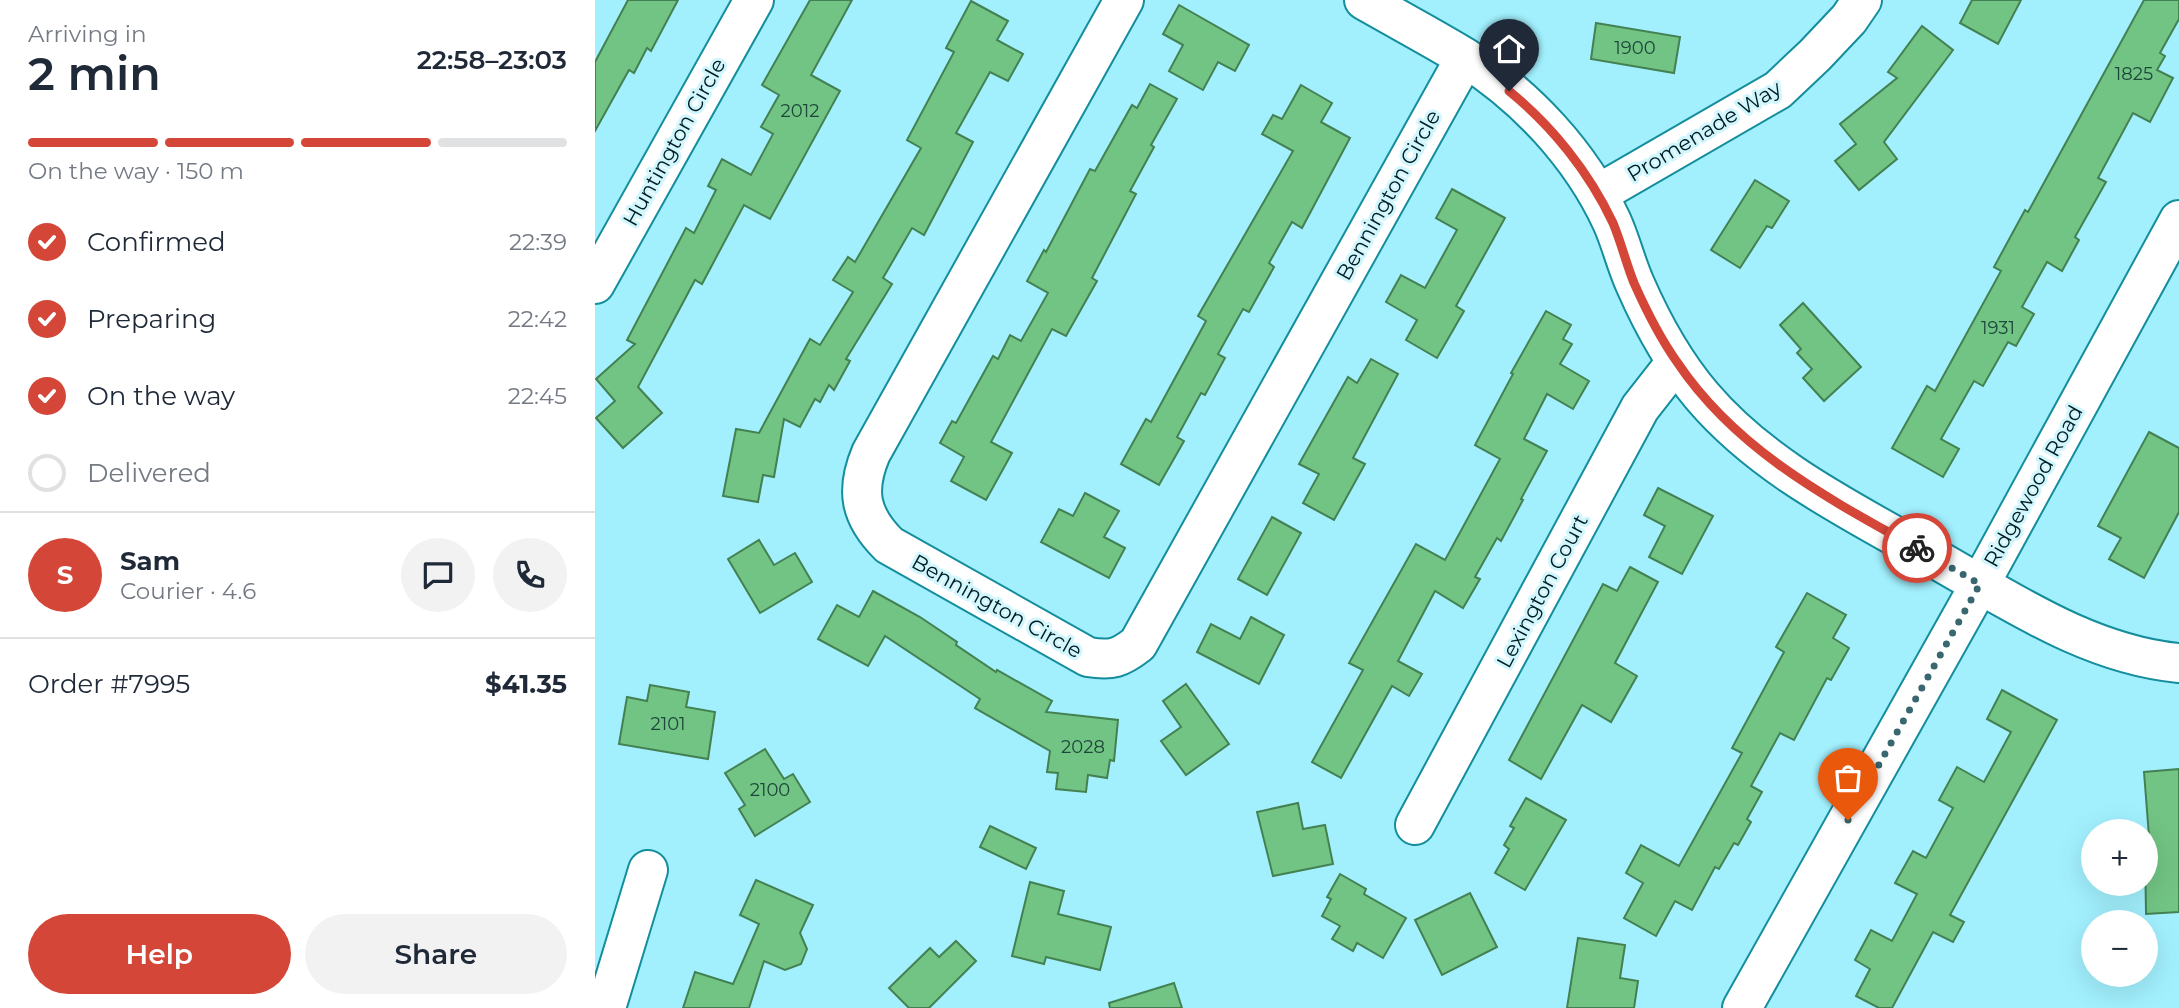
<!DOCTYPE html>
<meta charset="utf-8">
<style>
body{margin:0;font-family:Montserrat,sans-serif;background:#f2f2f3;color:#1f2937;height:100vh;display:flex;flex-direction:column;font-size:26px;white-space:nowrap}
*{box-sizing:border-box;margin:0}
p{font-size:23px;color:#747a83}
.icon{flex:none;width:38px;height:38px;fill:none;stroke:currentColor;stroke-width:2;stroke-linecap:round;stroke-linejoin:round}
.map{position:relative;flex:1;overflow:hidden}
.panel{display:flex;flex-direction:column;background:#fff;width:595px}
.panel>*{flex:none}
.controls{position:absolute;left:1486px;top:819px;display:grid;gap:14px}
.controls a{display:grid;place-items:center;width:77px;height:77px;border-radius:50%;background:#fff;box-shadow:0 7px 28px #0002;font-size:35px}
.pin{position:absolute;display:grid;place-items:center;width:60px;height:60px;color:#fff;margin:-72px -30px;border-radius:50% 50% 50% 0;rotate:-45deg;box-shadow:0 0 7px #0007}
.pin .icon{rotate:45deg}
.courier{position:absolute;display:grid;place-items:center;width:70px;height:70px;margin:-35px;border:5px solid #d44738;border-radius:50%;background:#fff;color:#222;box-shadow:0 2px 9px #0007}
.overview em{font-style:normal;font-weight:600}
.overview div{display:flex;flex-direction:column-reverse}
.overview{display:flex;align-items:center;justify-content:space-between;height:119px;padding:0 28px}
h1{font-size:46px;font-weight:600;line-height:52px}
.bar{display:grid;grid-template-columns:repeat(4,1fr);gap:10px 7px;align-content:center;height:84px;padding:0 28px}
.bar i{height:9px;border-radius:5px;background:#e0e1e3}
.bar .current{background:#d44738}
.bar p{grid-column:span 4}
.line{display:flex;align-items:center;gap:18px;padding:0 28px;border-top:2px solid #e0e1e3}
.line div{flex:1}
.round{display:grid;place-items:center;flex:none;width:74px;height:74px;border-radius:37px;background:#f2f2f3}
ol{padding:0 28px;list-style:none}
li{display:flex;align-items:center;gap:21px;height:77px}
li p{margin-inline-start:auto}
li .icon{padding:7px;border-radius:50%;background:#d44738;color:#fff;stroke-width:4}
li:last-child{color:#747a83}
li i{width:38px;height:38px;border:4px solid #e0e1e3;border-radius:50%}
.action{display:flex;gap:14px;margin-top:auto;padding:14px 28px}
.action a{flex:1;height:80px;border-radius:42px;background:#d44738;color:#fff;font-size:28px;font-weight:600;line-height:80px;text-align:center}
.action a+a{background:#f2f2f3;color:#1f2937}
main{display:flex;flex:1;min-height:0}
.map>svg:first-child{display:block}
.building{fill:#72c484;stroke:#438152;stroke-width:2}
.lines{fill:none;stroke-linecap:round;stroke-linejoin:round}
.minor-casing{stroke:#148d9d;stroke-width:42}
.minor{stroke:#fff;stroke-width:38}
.done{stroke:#39676f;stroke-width:7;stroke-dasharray:0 12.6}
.route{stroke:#d44738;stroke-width:9}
.labels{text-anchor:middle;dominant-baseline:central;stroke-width:6;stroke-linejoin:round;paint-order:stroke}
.number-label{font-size:18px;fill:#1c473a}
.street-label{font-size:21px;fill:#001d22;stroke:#d1f6fd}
</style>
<main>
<section class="panel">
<div class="overview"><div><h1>2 min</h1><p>Arriving in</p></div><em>22:58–23:03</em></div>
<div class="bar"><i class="current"></i><i class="current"></i><i class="current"></i><i></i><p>On the way · 150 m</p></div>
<ol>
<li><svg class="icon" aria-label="check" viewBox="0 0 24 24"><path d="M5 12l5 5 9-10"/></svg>Confirmed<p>22:39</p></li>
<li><svg class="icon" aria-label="check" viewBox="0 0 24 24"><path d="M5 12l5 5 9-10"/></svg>Preparing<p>22:42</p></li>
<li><svg class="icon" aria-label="check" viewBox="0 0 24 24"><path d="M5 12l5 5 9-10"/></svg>On the way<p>22:45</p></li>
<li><i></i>Delivered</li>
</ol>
<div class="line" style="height:126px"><b class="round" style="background:#d44738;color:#fff">S</b><div><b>Sam</b><p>Courier · 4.6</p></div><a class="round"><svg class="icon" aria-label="chat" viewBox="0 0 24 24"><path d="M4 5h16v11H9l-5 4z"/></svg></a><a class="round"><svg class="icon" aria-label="phone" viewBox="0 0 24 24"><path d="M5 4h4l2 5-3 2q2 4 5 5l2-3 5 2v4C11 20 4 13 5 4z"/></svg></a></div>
<div class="line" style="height:91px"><div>Order #7995</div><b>$41.35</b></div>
<div class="action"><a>Help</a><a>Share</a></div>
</section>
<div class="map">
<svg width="1584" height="1008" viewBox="0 0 1584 1008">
<rect width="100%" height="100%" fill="#a2f0fe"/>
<g class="building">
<path d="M33 0H83L56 51 52 48 39 73 34 70 0 131V62Z"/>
<path d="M215 0H257L216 75 245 91 175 219 149 205 107 284 100 280 43 387 67 413 28 448 1 418 20 401 1 379 40 344 32 340 91 228 99 233 121 190 113 186 127 159 156 175 178 134 166 127 184 95 167 85Z"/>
<path d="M1377 0H1426L1403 44 1365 23Z"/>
<path d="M1549 0H1584V19L1565 53 1570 56 1562 70 1578 78 1555 122 1538 113 1503 178 1511 182 1480 237 1484 240 1467 271 1452 262 1427 307 1439 314 1421 346 1413 342 1388 386 1379 381 1346 439 1364 449 1348 477 1297 448 1332 386 1340 391 1406 271 1399 267 1430 210 1433 212Z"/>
<path d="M376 1 413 21 402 40 428 54 413 81 395 72 361 133 378 142 329 235 317 228 288 278 297 284 251 359 255 361 239 390 234 385 225 402 220 399 205 427 189 419 179 477 168 475 163 502 128 496 141 429 164 433 215 339 225 345 258 292 238 280 253 257 260 262 326 148 312 140 359 52 351 48Z"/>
<path d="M584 5 654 45 640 71 623 62 608 90 574 71 588 45 568 34Z"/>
<path d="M1001 23 1085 37 1079 73 996 59Z"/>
<path d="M1327 26 1358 50 1289 142 1302 159 1264 190 1240 161 1261 144 1245 124 1302 78 1293 72Z"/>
<path d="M555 84 582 99 556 145 559 147 535 191 541 194 497 278 502 281 471 336 457 329 396 442 417 453 391 500 356 481 369 457 345 443 357 421 361 423 398 356 403 359 415 335 426 341 453 293 432 281 449 250 451 252 495 169 500 171 537 105 542 108Z"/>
<path d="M706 85 737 103 726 122 755 138 707 228 697 222 674 263 679 267 654 312 648 309 623 354 630 358 610 395 606 393 582 437 589 441 564 485 526 464 551 419 556 422 611 321 603 316 698 151 667 134 678 115 687 119Z"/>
<path d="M1160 180 1194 201 1177 228 1172 226 1145 268 1116 250Z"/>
<path d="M857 189 910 218 861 306 869 311 842 358 811 340 822 320 791 302 806 275 830 288 862 230 841 218Z"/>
<path d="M1208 303 1266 367 1229 401 1208 378 1217 369 1202 353 1206 349 1185 325Z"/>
<path d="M951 311 976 325 968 339 977 344 965 364 994 381 978 409 952 394 929 439 952 451 926 499 928 500 906 541 902 538 880 577 885 579 868 608 840 591 803 661 827 674 814 696 797 686 746 778 717 762 768 670 754 663 821 544 850 560 905 459 880 445 918 374 916 373Z"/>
<path d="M776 359 803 374 758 458 770 464 739 520 708 503 724 474 704 464 753 377 762 383Z"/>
<path d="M1554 432 1584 448V512L1549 578 1514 559 1526 538 1503 526Z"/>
<path d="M1063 488 1118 516 1087 574 1054 557 1070 526 1049 515Z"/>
<path d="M490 493 524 511 509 537 530 548 514 578 446 542 464 509 478 516Z"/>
<path d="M677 517 706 533 672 595 643 579Z"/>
<path d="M164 540 179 565 200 553 217 582 165 613 133 559Z"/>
<path d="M1035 567 1063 582 1020 663 1042 676 1016 722 987 705 946 779 914 760 1008 584 1022 591Z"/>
<path d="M278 591 325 617 362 642 361 645 401 672 402 670 457 701 451 712 523 720 519 761 515 760 512 778 493 775 491 792 461 789 463 773 452 772 455 751 380 708 385 699 290 636 273 666 223 639 242 605 264 617Z"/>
<path d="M1212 593 1251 615 1238 638 1254 648 1236 680 1232 678 1199 740 1185 733 1156 786 1167 792 1152 819 1156 822 1143 845 1139 843 1124 869 1120 867 1097 910 1080 901 1061 936 1029 918 1048 883 1031 873 1046 845 1084 866 1147 753 1137 748 1189 652 1181 647Z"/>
<path d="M656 617 689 635 664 684 602 652 616 624 645 639Z"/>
<path d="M591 684 634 744 591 775 566 741 586 727 568 701Z"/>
<path d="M55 685 94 692 91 707 120 712 113 759 24 744 32 697 52 701Z"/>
<path d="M1407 690 1462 720 1355 915 1369 922 1358 942 1338 932 1297 1008H1284L1261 996 1275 969 1260 960 1276 930 1297 941 1322 894 1300 883 1318 851 1331 858 1358 808 1344 800 1362 767 1389 782 1416 732 1392 719Z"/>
<path d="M170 749 189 779 198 774 215 802 160 836 144 809 150 805 130 773Z"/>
<path d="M1584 769V912L1551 914 1550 849H1555L1549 772Z"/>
<path d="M931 798 971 820 930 890 900 873 914 849 909 845 919 828 915 826Z"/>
<path d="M703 803 708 829 730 825 738 864 678 876 662 812Z"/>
<path d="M395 826 441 848 431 869 385 847Z"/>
<path d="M745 874 771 889 769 894 811 918 788 958 762 943 758 951 737 939 745 926 727 916 736 899 732 897Z"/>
<path d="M161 880 218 905 205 933 212 949 206 964 190 970 169 961 154 1008H88L100 972 138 984 164 924 145 915Z"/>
<path d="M435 882 469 891 463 914 516 927 505 970 451 957 449 964 417 956Z"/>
<path d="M875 893 902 947 847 975 820 920Z"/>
<path d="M983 938 1030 945 1025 978 1043 981 1039 1008H972Z"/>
<path d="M361 941 381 961 334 1008H314L294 988 335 948 344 957Z"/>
<path d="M579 983 587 1008H515L514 1003Z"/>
</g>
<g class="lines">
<g class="minor-casing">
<g id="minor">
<path d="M529 0 276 453C260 491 265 516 294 545L493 657C517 661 525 658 543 644L870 58"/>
<path d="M769 0C802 19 836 37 869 57 931 96 986 155 1017 222 1026 242 1031 264 1040 284 1057 323 1079 363 1107 396 1169 469 1257 511 1339 558 1415 601 1495 655 1584 663"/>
<path d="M1003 194 1183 90 1220 55 1254 19 1267 0"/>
<path d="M0 284 159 0"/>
<path d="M820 825 1045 408 1081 362"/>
<path d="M11 1008 53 870"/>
<path d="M1147 1008 1385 584 1584 220"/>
</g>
</g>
<use href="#minor" class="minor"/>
</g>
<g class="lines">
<path class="done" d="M1253 820 1385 584 1322 548"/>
<path class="route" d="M914 91C957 126 994 172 1018 223 1026 242 1031 263 1039 283 1051 310 1065 338 1082 362 1141 450 1232 498 1322 548"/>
</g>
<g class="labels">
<g class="number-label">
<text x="1040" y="48">1900</text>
<text x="1539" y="74">1825</text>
<text x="205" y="111">2012</text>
<text x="1403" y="328">1931</text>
<text x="73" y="724">2101</text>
<text x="488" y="747">2028</text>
<text x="175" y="790">2100</text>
</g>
<g class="street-label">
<text transform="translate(1109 131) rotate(-31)">Promenade Way</text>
<text transform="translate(79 142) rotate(-61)">Huntington Circle</text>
<text transform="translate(793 195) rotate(-61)">Bennington Circle</text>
<text transform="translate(1438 486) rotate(-61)">Ridgewood Road</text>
<text transform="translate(947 591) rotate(-62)">Lexington Court</text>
<text transform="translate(402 606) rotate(29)">Bennington Circle</text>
</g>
</g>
</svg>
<div class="controls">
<a>+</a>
<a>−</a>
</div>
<div class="pin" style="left:1253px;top:820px;background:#ea580c"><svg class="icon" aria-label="bag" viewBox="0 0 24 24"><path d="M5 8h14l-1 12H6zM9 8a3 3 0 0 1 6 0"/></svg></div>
<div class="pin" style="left:914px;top:91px;background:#1f2937"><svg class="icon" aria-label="home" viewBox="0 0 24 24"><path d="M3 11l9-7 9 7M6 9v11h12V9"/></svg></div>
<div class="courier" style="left:1322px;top:548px"><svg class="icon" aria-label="bike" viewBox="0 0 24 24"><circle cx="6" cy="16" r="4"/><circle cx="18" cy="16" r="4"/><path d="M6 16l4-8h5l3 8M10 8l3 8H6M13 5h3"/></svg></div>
</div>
</main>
